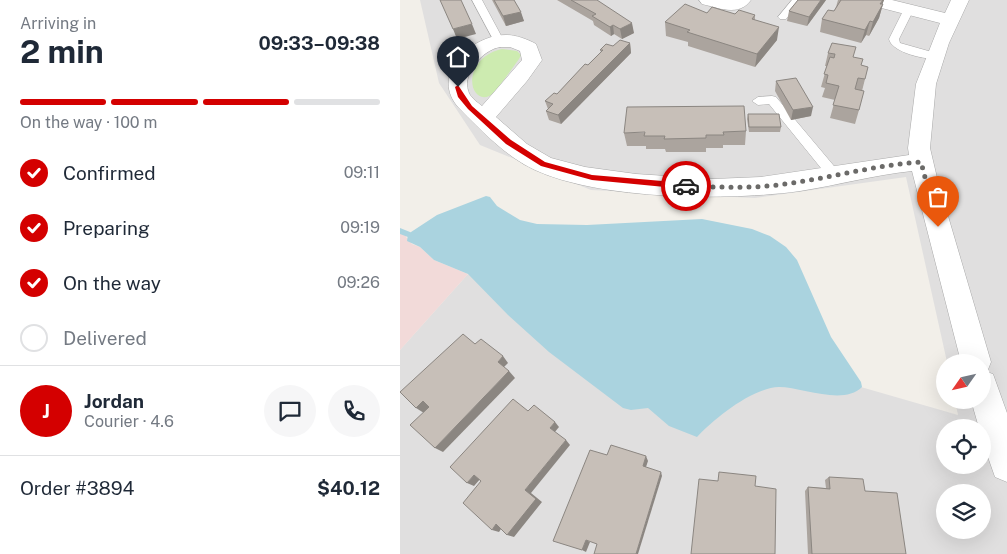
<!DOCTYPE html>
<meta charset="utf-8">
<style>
body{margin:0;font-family:"Public Sans",sans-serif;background:#f6f6f7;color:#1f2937;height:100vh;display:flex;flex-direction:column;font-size:19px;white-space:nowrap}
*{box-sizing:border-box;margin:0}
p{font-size:16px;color:#747a83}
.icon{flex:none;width:28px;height:28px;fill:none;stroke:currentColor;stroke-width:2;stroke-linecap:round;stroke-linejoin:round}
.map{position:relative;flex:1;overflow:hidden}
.side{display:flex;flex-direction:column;background:#fff;width:400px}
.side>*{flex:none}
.needle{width:32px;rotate:236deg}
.fabs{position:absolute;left:536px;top:354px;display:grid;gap:10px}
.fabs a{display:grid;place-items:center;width:55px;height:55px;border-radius:50%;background:#fff;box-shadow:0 5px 20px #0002;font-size:25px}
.pin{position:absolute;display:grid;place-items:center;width:42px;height:42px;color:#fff;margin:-51px -21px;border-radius:50% 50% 50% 0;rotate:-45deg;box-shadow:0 0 5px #0007}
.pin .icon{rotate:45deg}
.courier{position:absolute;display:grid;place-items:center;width:50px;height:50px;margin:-25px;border:4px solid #d40000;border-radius:50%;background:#fff;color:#222;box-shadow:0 1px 6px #0007}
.headline em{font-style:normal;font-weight:700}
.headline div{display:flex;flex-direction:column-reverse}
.headline{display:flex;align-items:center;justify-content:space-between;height:85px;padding:0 20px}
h1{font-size:32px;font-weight:700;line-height:38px}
.bar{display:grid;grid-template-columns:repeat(4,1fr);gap:8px 5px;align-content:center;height:60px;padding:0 20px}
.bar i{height:6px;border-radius:4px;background:#e0e1e3}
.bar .on{background:#d40000}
.bar p{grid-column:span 4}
.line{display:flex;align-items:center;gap:12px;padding:0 20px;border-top:1px solid #e0e1e3}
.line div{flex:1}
.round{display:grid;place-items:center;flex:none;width:52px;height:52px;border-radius:26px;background:#f6f6f7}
ol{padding:0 20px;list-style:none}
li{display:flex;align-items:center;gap:15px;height:55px}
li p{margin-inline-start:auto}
li .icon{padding:5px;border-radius:50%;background:#d40000;color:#fff;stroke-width:4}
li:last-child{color:#747a83}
li i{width:28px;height:28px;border:2px solid #e0e1e3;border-radius:50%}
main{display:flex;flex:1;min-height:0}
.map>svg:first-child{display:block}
.residential{fill:#e0dfdf;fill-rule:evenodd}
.commercial{fill:#f2dad9}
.grass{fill:#cdebb0}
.water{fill:#aad3df}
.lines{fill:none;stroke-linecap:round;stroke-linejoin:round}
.stream{fill:#aad3df;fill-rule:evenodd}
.service-casing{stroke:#a9a9a9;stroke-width:1}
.minor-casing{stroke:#a9a9a9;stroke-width:1}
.service{fill:#fff;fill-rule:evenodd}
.minor{fill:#fff;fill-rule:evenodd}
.wall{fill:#aba49e}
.shaded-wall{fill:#8b8681}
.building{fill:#c7bfb8;stroke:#8b8681}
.route{fill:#d40000}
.done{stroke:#6b6a68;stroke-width:5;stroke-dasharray:0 9}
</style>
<main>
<section class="side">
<div class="headline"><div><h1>2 min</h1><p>Arriving in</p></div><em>09:33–09:38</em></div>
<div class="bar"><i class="on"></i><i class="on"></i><i class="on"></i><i></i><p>On the way · 100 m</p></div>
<ol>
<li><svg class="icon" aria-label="check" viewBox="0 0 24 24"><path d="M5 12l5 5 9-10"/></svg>Confirmed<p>09:11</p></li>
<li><svg class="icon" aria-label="check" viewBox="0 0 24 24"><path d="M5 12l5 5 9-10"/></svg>Preparing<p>09:19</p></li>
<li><svg class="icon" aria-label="check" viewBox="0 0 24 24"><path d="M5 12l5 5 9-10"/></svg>On the way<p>09:26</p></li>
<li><i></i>Delivered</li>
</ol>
<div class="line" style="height:90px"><b class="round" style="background:#d40000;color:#fff">J</b><div><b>Jordan</b><p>Courier · 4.6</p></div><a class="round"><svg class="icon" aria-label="chat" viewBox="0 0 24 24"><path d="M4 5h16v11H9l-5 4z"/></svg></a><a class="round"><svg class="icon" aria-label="phone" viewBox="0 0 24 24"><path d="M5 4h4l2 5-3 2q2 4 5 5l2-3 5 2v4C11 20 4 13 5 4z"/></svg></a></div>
<div class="line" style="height:65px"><div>Order #3894</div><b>$40.12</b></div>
</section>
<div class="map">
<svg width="607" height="554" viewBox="0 0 607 554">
<rect width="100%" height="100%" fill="#f2efe9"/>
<path class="residential" d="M20 0H607V554H0V350L68 274 558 415 555 400H582V362H547L506 177 355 198 191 190 80 145 39 83ZM545 428H582V465H545ZM545 492H582V530H545Z"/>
<path class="commercial" d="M0 231 8 234 6 237 12 244 20 247 34 260 68 274 0 350Z"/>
<path class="grass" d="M102 49 117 51 121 55 119 59 95 92C71 114 56 60 102 49Z"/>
<path class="water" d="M86 196 90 197 97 206 120 220 137 224 187 225 302 219 352 229 370 236 386 247 397 260 431 337 461 382 462 387C443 406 402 387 379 387 352 388 315 418 297 437L269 426 248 408 231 410 223 408 149 352 108 315 68 274 34 260 20 247 7 241 8 234 37 215Z"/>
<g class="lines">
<path class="stream" d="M0 228 10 232 12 234 10 236 8 237 0 234Z"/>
<g class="service-casing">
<g id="service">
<path d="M72 0H82L104 41 103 43H95Z"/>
<path d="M392 0H402L386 19H380L378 17Z"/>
<path d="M509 6 514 9 499 39 500 43 539 54V58C527 61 491 52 489 39L504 9Z"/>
<path d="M372 96 376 97 439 172 440 175 439 178H429L369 104 358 105 352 101 358 97Z"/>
</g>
</g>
<g class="minor-casing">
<g id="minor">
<path d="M299 0H351C339 17 319 8 302 4Z"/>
<path d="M463 0H492L545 13 551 0H569L549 43 536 84 530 148 538 182 591 362 587 372 593 374 607 413V482L595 477 582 440V428H579L571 400H582V362H561L512 171C474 175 438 185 400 191 329 201 200 200 135 170 106 157 81 130 59 108 29 76 70 35 106 35 116 35 127 39 136 44L142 60 127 81 96 117 127 144 151 158 185 167 236 174 313 179 361 177 509 155 508 148 516 84 540 23 466 4ZM100 47H110L120 51 122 60 82 106C78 103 73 99 70 95 59 76 82 50 100 47Z"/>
</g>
</g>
<use href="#service" class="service"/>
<use href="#minor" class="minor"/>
</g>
<g class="wall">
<path d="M92 0H114L124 21 106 26Z"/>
<path d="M157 0H197L234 33 222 39 214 34 211 36 194 25 193 21Z"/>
<path d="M398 0H426L407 26 387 21 389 11Z"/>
<path d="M438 0H484L482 4H483L479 18 469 36 466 35 461 43 420 32 422 19 434 11 436 7Z"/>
<path d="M307 13 355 15V20L377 40 355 67 288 46V42L266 36 265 22Z"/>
<path d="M230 43 231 53 161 124 149 120 146 111 148 109 145 101 157 94 201 52 200 50 213 46Z"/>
<path d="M428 53 453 57 461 65 465 79 462 91 459 110 455 124 430 118 435 100 422 97 425 88 421 87 427 66H425Z"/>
<path d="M376 81 411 116 391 120 375 91Z"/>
<path d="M348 114 381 127 380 132H349L347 119Z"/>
<path d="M346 131 345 145H323V148H306V152H266L265 149H246V146H227L224 133Z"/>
<path d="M429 477 465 491 506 554H408L405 491 408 487 426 488 425 480Z"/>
</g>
<g class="shaded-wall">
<path d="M421 0H426L407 26 409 17Z"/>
<path d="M483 0H484L481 8 483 4 479 18 469 36 473 22Z"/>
<path d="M121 12 124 21 106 26 103 16Z"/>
<path d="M470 21 466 35 461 43 465 30Z"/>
<path d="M232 23 234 33 222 39 220 29Z"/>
<path d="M72 24 76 34 57 39 53 29Z"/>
<path d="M213 25 214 34 211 36 210 27Z"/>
<path d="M379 27 377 40 355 67 357 54Z"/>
<path d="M230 43 231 53 161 124 158 115Z"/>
<path d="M413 107 411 116 391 120 393 110Z"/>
<path d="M103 356 108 363 103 368 98 362Z"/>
<path d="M109 371 115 378 43 452 35 448Z"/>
<path d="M23 401 31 406 24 413 16 408Z"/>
<path d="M155 422 159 427 154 433 150 428Z"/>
<path d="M166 440 170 445 131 493 142 502 114 537 107 535 125 490Z"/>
<path d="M246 456 248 461 245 470 243 466Z"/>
<path d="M261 472 262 476 238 554H236Z"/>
<path d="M74 475 81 478 74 486 67 483Z"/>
<path d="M96 524 103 526 99 532 92 530Z"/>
<path d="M186 540 190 542 186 552 182 550Z"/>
</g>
<g class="building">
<path d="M40 0H61L72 24 53 29Z"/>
<path d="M94 0H114L121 12 103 16Z"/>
<path d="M171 0H197L232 23 220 29 213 25 210 27 192 16 196 14Z"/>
<path d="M398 0H421L409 17 389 11Z"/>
<path d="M441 0H483L480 4H483L473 22 470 21 465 30 422 19 428 10 434 11Z"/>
<path d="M285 4 307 13 312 7 335 14 339 10 355 15 352 19 379 27 357 54 287 32 290 30 265 22Z"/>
<path d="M220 40 230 43 158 115 146 111 153 104 145 101 154 93 157 94 185 64 188 65 203 50H200L206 44 213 46Z"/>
<path d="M432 43 456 47 453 57 463 59 461 65 468 67 465 79 458 78 455 89 464 91 459 110 433 105 439 86 426 83 428 75 424 74 430 57 434 58 435 54 428 53Z"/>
<path d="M396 78 413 107 393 110 376 81Z"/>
<path d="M344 106 346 131 323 132 324 135H306V138L264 139 265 136H244L245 132 224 133 227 107Z"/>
<path d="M348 114H379L381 127H349Z"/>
<path d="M63 334 75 344 81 339 103 356 98 362 109 371 35 448 10 425 29 407 23 401 16 408 0 392Z"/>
<path d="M113 399 128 411 134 405 155 422 150 428 166 440 125 490 136 499 107 535 96 524 92 530 63 503 81 481 74 475 67 483 50 467Z"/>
<path d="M211 445 246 456 243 466 261 472 236 554H194L197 544 186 540 182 550 153 541 190 450 207 455Z"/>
<path d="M319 472 356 476 355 486 376 489 375 554H291L299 479 318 481Z"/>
<path d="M429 477 463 479 465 491 497 493 506 554H412L408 487 430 489Z"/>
</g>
<path class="route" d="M58 85 72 106 111 140 145 162 192 175 286 183 289 186 286 189 192 180 141 166 106 144 68 109 58 97 55 87Z"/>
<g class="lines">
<path class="done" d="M286 186C319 187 352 189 385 184 431 178 475 165 521 162L538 227"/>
</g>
</svg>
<div class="fabs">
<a><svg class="needle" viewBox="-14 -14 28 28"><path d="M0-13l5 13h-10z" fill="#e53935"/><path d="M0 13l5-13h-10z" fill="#747a83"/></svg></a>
<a><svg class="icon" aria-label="locate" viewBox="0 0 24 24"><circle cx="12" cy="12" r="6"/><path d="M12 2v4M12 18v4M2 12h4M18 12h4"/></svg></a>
<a><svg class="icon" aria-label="layers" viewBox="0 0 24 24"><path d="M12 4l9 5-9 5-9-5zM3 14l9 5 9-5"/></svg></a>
</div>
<div class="pin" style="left:538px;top:227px;background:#ea580c"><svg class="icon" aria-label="bag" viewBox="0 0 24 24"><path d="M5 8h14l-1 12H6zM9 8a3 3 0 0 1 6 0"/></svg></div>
<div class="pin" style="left:58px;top:87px;background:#1f2937"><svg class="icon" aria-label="home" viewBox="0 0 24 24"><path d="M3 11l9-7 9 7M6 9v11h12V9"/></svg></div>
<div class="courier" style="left:286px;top:186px"><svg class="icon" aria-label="car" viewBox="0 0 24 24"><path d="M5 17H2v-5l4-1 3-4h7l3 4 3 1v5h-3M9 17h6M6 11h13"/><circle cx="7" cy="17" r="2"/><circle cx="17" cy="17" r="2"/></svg></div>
</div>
</main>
